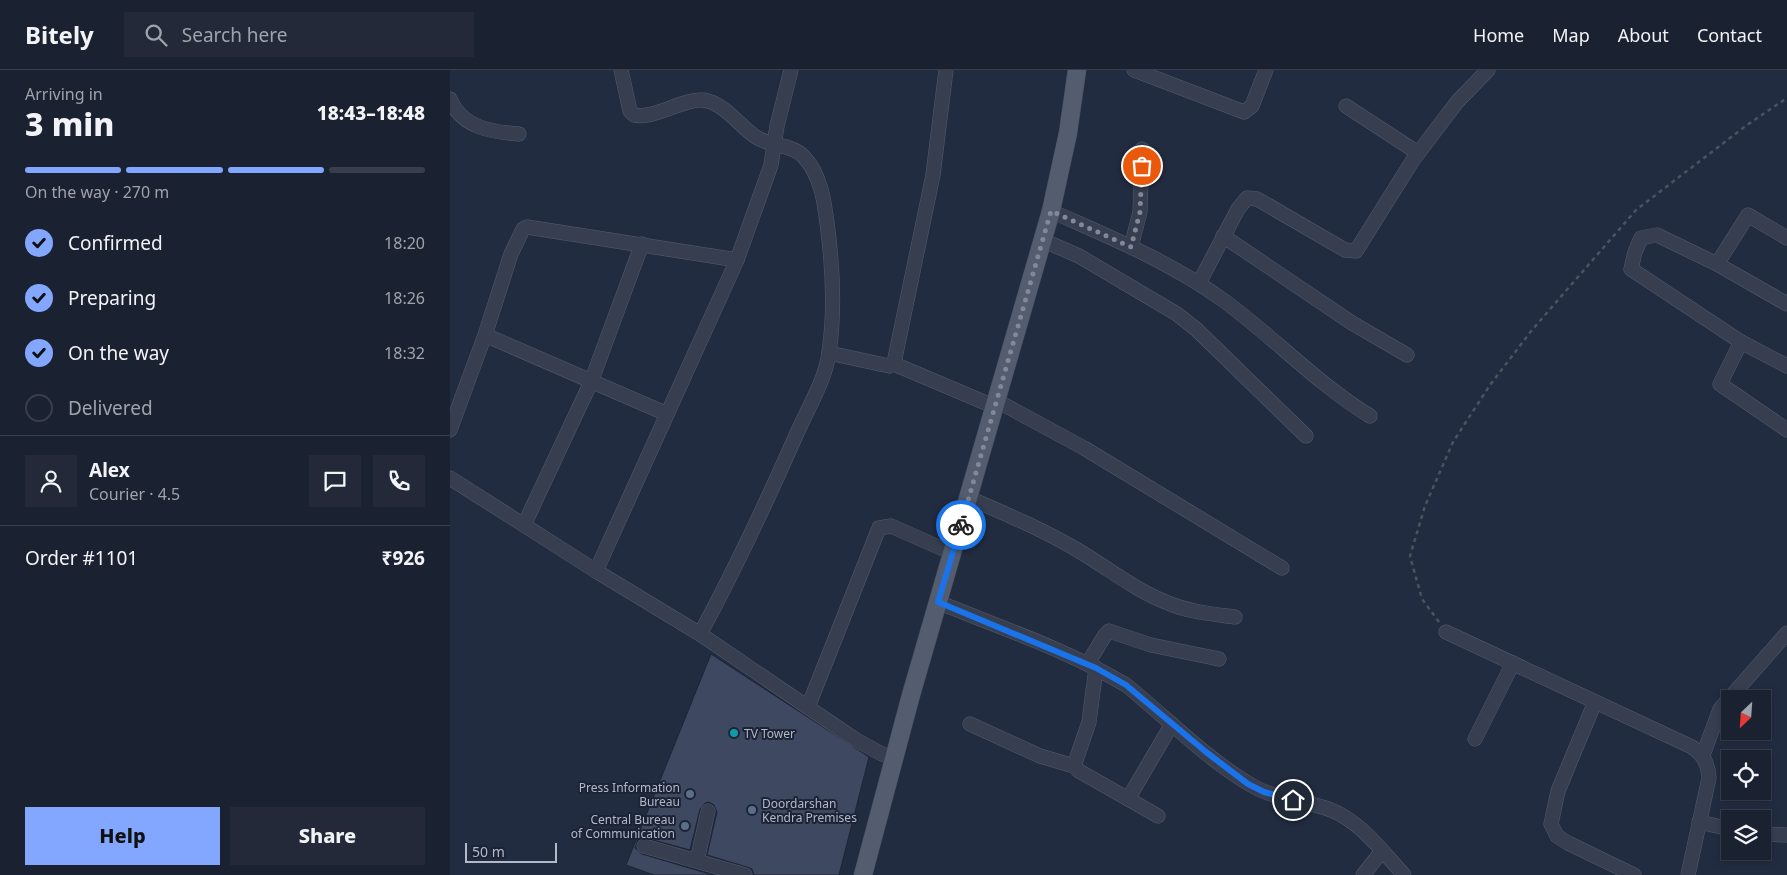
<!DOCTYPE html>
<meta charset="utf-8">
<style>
body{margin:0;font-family:"Noto Sans",sans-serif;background:#232938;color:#f1f3f6;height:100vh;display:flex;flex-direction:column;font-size:19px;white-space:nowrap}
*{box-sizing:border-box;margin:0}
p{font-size:16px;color:#9fa3ab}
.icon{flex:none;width:28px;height:28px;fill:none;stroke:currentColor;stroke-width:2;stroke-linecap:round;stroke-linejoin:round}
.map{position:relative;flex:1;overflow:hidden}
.sheet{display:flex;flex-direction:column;background:#1a2130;width:450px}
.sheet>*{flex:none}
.needle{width:32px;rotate:205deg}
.controls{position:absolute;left:1271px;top:620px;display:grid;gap:10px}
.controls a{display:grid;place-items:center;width:50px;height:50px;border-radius:0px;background:#1a2130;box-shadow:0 2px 8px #0003,0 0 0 1px #383e4c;font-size:25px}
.scale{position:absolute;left:15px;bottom:12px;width:92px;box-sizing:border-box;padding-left:5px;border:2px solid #b2b9cb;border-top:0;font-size:14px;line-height:18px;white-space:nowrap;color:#b2b9cb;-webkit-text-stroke:4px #1b2335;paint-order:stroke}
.pin{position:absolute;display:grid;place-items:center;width:42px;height:42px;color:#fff;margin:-21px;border:2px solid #fff;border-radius:50%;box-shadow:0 1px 5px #0007}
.courier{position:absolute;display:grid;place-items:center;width:50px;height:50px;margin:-25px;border:4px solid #1a73e8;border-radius:50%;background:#fff;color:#222;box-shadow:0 1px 6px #0007}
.headline em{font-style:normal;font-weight:800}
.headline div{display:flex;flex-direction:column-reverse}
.headline{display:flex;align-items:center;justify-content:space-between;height:85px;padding:0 25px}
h1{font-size:32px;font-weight:800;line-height:38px}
.bar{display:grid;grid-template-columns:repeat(4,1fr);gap:8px 5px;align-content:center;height:60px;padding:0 25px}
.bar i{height:6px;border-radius:4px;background:#383e4c}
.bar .on{background:#83a7ff}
.bar p{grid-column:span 4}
.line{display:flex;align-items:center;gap:12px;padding:0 25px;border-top:1px solid #383e4c}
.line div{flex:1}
.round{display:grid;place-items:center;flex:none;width:52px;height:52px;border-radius:0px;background:#232938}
ol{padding:0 25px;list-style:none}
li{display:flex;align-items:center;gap:15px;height:55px}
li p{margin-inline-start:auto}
li .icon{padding:5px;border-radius:50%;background:#83a7ff;color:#111;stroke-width:4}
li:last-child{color:#9fa3ab}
li i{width:28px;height:28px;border:2px solid #383e4c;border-radius:50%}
.button{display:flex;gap:10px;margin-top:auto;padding:10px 25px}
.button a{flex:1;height:58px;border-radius:0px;background:#83a7ff;color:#111;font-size:20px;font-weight:800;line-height:58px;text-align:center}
.button a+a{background:#232938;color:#f1f3f6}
header{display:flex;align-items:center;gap:30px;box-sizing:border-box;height:70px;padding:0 25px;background:#1a2130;border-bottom:1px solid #383e4c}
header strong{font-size:24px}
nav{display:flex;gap:28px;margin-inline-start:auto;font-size:18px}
.search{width:350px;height:45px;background:#232938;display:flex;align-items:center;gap:12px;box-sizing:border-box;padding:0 18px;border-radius:0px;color:#9fa3ab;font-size:19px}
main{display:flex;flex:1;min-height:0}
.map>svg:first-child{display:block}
.building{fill:#3e4861;stroke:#1d2537}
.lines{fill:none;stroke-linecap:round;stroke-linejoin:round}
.minor-casing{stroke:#545c6e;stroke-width:15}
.major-casing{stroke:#3f4759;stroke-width:19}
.path{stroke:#42585e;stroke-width:2.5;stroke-dasharray:4 4;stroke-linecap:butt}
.minor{stroke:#363e50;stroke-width:14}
.major{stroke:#545d70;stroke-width:18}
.done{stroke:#80889a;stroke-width:5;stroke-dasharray:0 9}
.route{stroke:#1a73e8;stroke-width:6}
.culture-dot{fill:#0f9aa8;stroke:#1b2335;stroke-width:2}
.service-dot{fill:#5c6f8a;stroke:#1b2335;stroke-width:2}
.labels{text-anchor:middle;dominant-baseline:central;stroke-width:4;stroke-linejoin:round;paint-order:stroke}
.poi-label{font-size:12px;fill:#b2b9cb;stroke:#1b2335;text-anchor:start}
</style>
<header>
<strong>Bitely</strong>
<div class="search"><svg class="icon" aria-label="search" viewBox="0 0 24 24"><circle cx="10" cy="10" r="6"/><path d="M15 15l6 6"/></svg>Search here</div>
<nav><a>Home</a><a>Map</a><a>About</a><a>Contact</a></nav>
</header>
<main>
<section class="sheet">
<div class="headline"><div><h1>3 min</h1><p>Arriving in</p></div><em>18:43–18:48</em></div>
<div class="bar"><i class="on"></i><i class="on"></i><i class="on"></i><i></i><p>On the way · 270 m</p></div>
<ol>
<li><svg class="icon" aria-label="check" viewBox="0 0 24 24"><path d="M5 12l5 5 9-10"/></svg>Confirmed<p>18:20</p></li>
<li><svg class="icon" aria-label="check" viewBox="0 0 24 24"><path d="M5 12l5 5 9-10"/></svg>Preparing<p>18:26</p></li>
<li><svg class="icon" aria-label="check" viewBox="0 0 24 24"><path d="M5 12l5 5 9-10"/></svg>On the way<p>18:32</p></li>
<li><i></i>Delivered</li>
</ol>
<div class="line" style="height:90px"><a class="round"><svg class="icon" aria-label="person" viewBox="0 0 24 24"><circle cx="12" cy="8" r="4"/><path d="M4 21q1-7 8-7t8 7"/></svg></a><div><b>Alex</b><p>Courier · 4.5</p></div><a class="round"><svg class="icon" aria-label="chat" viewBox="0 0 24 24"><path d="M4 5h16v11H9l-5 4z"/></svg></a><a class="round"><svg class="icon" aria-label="phone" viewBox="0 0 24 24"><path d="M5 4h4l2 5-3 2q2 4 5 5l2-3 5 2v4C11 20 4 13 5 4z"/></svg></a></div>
<div class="line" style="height:65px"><div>Order #1101</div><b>₹926</b></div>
<div class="button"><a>Help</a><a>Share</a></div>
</section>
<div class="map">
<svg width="1337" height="805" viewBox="0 0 1337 805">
<rect width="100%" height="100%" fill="#222c40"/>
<path class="building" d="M261 584 419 687 389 805H304L302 799 297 797 257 785 267 742 264 735 259 732 255 733 250 739 240 780 196 768 188 769 185 778 192 784 263 805H204L176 795Z"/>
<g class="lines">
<g class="minor-casing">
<g id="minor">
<path d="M171 0 180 41 184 45C206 50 237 25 258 31 276 36 290 56 306 67 321 77 343 74 354 87 372 106 375 136 378 161 383 201 385 242 379 282 376 309 358 338 347 363 317 431 286 498 250 564"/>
<path d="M684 0 794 42 802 36 816 0"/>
<path d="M0 29C12 58 42 62 69 64"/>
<path d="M896 36 968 83"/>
<path d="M601 141C659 167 721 192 773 230 824 267 866 313 920 346"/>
<path d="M773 166 902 253 957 285"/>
<path d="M592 170 629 186 727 244 746 259 856 366"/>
<path d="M681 177 690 142 692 79"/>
<path d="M1267 194 1337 234"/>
<path d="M749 213 788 139 797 128 807 129 895 180 906 181 963 90 1007 32 1038 0"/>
<path d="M35 265 217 344"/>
<path d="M1291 272 1181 199 1185 182 1191 168 1207 165 1267 194 1298 145 1337 168"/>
<path d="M379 283 439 296 444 293 483 105 496 0"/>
<path d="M444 294 536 333"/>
<path d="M1337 296 1291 272 1270 314 1337 360"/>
<path d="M547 331 634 378 832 498"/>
<path d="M0 360 35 265 61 184 73 159 77 157 287 190"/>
<path d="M0 408 146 501 250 564 406 670 432 684 443 688"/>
<path d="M519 428C556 444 594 460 629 481 658 498 686 521 718 533 739 542 762 544 785 547"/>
<path d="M74 455 141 312 192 174"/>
<path d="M146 501 287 190 321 95 327 56 341 0"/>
<path d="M488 532C551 558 618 580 676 615 717 648 755 688 801 715 825 730 855 730 881 740 911 752 933 782 954 805"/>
<path d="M996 562 1242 677C1254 686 1258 693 1259 708L1238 805"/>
<path d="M638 593 655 565 659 561 701 575 769 589"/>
<path d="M646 598 639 652 624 696 629 701 708 746"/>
<path d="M1145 632 1108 721 1101 754 1107 766 1118 773 1184 805"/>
<path d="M358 637 429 458 441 456 493 479"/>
<path d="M520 654 590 686 624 696"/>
<path d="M1025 669 1063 593"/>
<path d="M1253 685 1270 639 1337 563"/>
<path d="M678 729 722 654"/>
<path d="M1249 752 1280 759"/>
<path d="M1312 764 1337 765"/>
<path d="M194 776 295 805"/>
<path d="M247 791 258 741"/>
<path d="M913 805 932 781"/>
</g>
</g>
<g class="major-casing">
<path id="major" d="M413 805 461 625 601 141 618 63 627 0"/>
</g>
<path class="path" d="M989 552 972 529 960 486 975 436 1003 372 1040 315 1082 260 1186 140 1297 55 1337 28"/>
<use href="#minor" class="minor"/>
<use href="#major" class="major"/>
</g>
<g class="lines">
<path class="done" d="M511 455 601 141 681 177 690 142 692 96"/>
<path class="route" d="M511 455 488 532 646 598 676 615 756 682 798 714 814 722 843 730"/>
</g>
<circle class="culture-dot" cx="284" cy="663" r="5"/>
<g class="service-dot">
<circle cx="240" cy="724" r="5"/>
<circle cx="302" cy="740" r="5"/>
<circle cx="235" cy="756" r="5"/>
</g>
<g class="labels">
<g class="poi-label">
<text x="294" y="663">TV Tower</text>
<text x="230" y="717" text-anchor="end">Press Information<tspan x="230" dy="14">Bureau</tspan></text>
<text x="312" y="733">Doordarshan<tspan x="312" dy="14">Kendra Premises</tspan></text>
<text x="225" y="749" text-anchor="end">Central Bureau<tspan x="225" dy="14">of Communication</tspan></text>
</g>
</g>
</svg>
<div class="controls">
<a><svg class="needle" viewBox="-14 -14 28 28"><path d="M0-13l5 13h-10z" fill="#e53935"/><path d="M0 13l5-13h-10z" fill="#9fa3ab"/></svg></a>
<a><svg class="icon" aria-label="locate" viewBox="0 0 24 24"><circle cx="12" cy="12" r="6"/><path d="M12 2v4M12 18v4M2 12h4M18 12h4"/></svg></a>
<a><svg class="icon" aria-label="layers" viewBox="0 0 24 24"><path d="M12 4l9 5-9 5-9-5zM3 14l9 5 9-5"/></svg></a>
</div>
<div class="scale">50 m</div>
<div class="pin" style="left:692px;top:96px;background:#ea580c"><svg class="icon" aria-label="bag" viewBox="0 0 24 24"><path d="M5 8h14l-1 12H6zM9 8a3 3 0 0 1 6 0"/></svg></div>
<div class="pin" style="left:843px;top:730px;background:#1f2937"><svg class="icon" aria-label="home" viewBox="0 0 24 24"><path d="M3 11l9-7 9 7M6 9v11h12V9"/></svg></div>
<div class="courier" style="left:511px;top:455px"><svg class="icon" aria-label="bike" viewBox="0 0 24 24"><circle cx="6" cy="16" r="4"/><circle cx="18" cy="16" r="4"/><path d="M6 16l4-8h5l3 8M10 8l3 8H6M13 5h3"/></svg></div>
</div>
</main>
